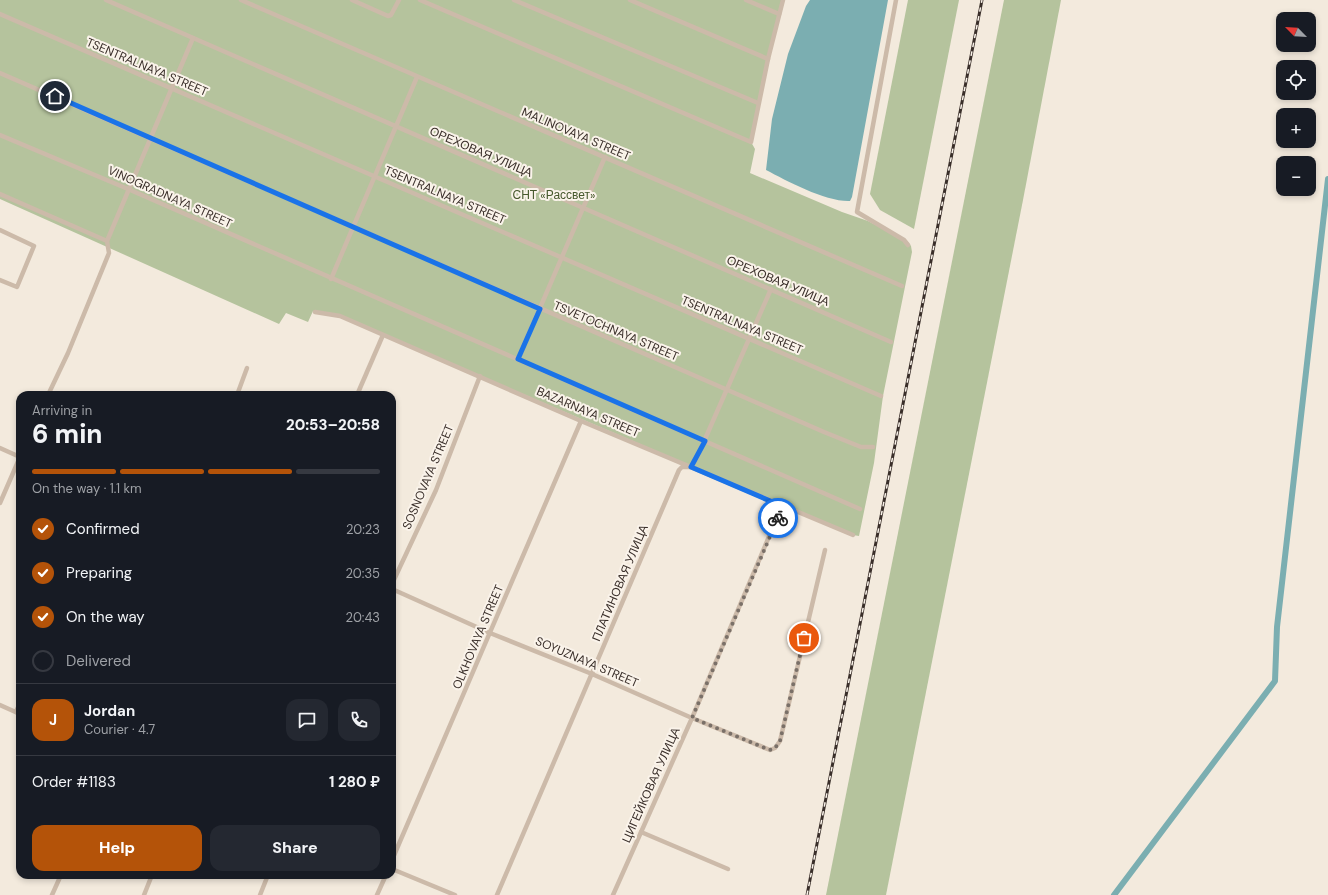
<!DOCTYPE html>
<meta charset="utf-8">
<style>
body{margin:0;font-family:"DM Sans",sans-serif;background:#242831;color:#f1f3f6;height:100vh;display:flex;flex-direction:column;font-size:15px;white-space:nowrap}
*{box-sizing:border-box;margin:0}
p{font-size:13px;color:#9ea1a6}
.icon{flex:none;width:22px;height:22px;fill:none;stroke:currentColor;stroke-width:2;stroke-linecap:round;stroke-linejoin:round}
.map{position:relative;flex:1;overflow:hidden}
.sheet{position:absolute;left:16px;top:391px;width:380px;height:488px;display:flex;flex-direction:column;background:#171b24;border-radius:12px;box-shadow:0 2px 6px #0003}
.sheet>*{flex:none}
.needle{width:26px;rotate:294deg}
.controls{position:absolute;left:1276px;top:12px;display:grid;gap:8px}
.controls a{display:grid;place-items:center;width:40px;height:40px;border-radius:8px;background:#171b24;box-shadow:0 2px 6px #0003;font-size:20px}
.pin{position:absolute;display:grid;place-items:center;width:34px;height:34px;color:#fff;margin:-17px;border:2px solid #fff;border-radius:50%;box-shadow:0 1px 4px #0007}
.courier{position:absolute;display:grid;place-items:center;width:40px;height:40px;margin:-20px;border:3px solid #1a73e8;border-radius:50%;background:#fff;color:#222;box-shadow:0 1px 5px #0007}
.summary em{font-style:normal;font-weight:800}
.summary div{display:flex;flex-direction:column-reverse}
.summary{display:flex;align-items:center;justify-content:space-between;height:68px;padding:0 16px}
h1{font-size:26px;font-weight:800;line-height:30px}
.bar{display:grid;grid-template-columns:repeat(4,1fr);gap:6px 4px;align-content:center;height:48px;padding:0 16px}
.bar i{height:5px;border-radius:3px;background:#363941}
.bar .active{background:#b45309}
.bar p{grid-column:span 4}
.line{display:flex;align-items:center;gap:10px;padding:0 16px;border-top:1px solid #363941}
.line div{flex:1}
.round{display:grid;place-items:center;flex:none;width:42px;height:42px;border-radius:12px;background:#242831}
ol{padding:0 16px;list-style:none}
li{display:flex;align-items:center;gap:12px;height:44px}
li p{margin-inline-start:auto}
li .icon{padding:4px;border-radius:50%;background:#b45309;color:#fff;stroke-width:4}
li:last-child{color:#9ea1a6}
li i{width:22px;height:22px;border:2px solid #363941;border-radius:50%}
.primary-button{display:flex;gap:8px;margin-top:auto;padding:8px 16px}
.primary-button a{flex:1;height:46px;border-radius:12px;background:#b45309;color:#fff;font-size:16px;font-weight:800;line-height:46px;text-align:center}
.primary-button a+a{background:#242831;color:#f1f3f6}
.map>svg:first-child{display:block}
.green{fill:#b5c39d}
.water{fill:#7baeb1}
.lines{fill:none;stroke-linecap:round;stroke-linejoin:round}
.canal{stroke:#7baeb1;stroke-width:6}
.street{stroke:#ccbaa9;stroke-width:4.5}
.rail-casing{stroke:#392e29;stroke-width:3}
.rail{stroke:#faf3ea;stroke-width:1.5;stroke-dasharray:4.5;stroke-linecap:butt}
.done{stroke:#7a7068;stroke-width:4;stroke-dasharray:0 7.2}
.route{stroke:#1a73e8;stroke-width:5}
.labels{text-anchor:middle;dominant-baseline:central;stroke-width:4;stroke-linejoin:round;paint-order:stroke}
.street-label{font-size:12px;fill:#392e29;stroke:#faf3ea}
.park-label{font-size:12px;fill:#46582c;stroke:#faf3ea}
</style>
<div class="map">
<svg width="1328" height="895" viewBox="0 0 1328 895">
<rect width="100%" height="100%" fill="#f3eadd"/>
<g class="green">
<path d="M0 0H783L751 142 755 149 750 173 842 212 868 221 907 241 911 246 912 252 883 396 874 463 859 536 853 535 340 316 313 311 308 322 286 313 279 324 0 199Z"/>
<path d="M908 0H959L914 229 880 210 870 194Z"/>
<path d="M1004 0H1061L1023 200 886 895H826Z"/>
</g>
<path class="water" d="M810 0H888L852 197 850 201C826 202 787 181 766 170L772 119 788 54 806 6Z"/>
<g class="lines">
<path class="canal" d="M1114 895 1275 681 1277 627 1328 179"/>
<g class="street">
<path d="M106 0 891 342"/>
<path d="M241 0 902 286"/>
<path d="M352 0 388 16 391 15 399 0"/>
<path d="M420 0 751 142 768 59 783 0"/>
<path d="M514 0 758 103"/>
<path d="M630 0 768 59"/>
<path d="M746 0 779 14"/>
<path d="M896 0 857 212 904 240 908 245"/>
<path d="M0 14 881 396"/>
<path d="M0 73 824 432 861 447H873"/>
<path d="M0 135 128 189 860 509"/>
<path d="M0 194 107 241"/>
<path d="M0 230 34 246 17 287 0 280"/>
<path d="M331 279 417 77"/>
<path d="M315 312 340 316 581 421 853 535"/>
<path d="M518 359 605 157"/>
<path d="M48 395 68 353 109 253 107 241 193 38"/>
<path d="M237 395 247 368"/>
<path d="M357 395 383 335"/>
<path d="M0 448 20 457"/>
<path d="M0 503 20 457"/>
<path d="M392 584 436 490 480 376"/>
<path d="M392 589 490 633 592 674 692 718 770 750 775 748 780 741 825 550"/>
<path d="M0 705 20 714"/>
<path d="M16 712 20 703"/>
<path d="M641 832 728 869"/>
<path d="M392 860 581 421"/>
<path d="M392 869 455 895"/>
<path d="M52 895 61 875"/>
<path d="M144 895 152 875"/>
<path d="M260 895 268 875"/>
<path d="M377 895 386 875"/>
<path d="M497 895 679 470 682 467H691L698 455 771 289"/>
<path d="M613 895 692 718 782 506"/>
</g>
<g class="rail-casing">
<path id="rail" d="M807 895 982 0"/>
</g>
<use href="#rail" class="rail"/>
</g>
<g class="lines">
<path class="done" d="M778 518 692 718 770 750 775 748 780 741 804 638"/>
<path class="route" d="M55 96 540 309 518 359 705 441 691 467 782 506 778 518"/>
</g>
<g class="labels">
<g class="street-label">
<text transform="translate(147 67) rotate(23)">TSENTRALNAYA STREET</text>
<text transform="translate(576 134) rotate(23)">MALINOVAYA STREET</text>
<text transform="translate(481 152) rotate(23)">ОРЕХОВАЯ УЛИЦА</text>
<text transform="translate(445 195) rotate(23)">TSENTRALNAYA STREET</text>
<text transform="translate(170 197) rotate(24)">VINOGRADNAYA STREET</text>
<text transform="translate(778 281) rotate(23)">ОРЕХОВАЯ УЛИЦА</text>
<text transform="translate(742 325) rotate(23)">TSENTRALNAYA STREET</text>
<text transform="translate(616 331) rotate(23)">TSVETOCHNAYA STREET</text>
<text transform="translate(588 412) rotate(23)">BAZARNAYA STREET</text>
<text transform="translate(428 477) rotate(-67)">SOSNOVAYA STREET</text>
<text transform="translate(620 583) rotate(-67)">ПЛАТИНОВАЯ УЛИЦА</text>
<text transform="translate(478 637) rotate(-67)">OLKHOVAYA STREET</text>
<text transform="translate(587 662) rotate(23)">SOYUZNAYA STREET</text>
<text transform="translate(651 785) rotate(-66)">ЦИГЕЙКОВАЯ УЛИЦА</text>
</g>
<g class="park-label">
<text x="554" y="195">СНТ «Рассвет»</text>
</g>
</g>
</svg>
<div class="controls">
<a><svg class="needle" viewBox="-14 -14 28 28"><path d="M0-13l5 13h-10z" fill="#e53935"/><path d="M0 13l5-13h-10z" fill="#9ea1a6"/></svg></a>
<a><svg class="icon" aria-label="locate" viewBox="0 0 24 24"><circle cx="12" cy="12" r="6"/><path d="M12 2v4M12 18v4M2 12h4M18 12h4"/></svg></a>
<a>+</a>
<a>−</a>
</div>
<div class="pin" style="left:804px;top:638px;background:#ea580c"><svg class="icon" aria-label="bag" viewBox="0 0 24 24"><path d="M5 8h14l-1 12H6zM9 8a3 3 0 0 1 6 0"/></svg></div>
<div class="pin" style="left:55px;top:96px;background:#1f2937"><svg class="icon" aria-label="home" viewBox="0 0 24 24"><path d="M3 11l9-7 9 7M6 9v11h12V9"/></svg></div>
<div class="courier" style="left:778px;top:518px"><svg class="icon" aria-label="bike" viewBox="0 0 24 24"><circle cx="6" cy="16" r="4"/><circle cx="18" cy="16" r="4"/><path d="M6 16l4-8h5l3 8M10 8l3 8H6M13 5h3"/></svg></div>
<section class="sheet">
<div class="summary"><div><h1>6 min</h1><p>Arriving in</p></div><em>20:53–20:58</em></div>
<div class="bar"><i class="active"></i><i class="active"></i><i class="active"></i><i></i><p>On the way · 1.1 km</p></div>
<ol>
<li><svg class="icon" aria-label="check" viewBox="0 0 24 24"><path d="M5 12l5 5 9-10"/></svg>Confirmed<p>20:23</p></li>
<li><svg class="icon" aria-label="check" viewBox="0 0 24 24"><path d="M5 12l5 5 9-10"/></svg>Preparing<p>20:35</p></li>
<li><svg class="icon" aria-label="check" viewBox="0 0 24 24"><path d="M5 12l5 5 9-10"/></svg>On the way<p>20:43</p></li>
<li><i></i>Delivered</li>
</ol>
<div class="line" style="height:72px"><b class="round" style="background:#b45309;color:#fff">J</b><div><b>Jordan</b><p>Courier · 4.7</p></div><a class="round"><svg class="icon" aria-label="chat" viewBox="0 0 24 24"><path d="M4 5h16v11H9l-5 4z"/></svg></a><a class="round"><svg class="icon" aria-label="phone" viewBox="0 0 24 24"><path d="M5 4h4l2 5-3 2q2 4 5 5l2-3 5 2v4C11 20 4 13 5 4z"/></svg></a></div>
<div class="line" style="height:52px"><div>Order #1183</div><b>1 280 ₽</b></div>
<div class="primary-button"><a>Help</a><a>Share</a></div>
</section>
</div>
